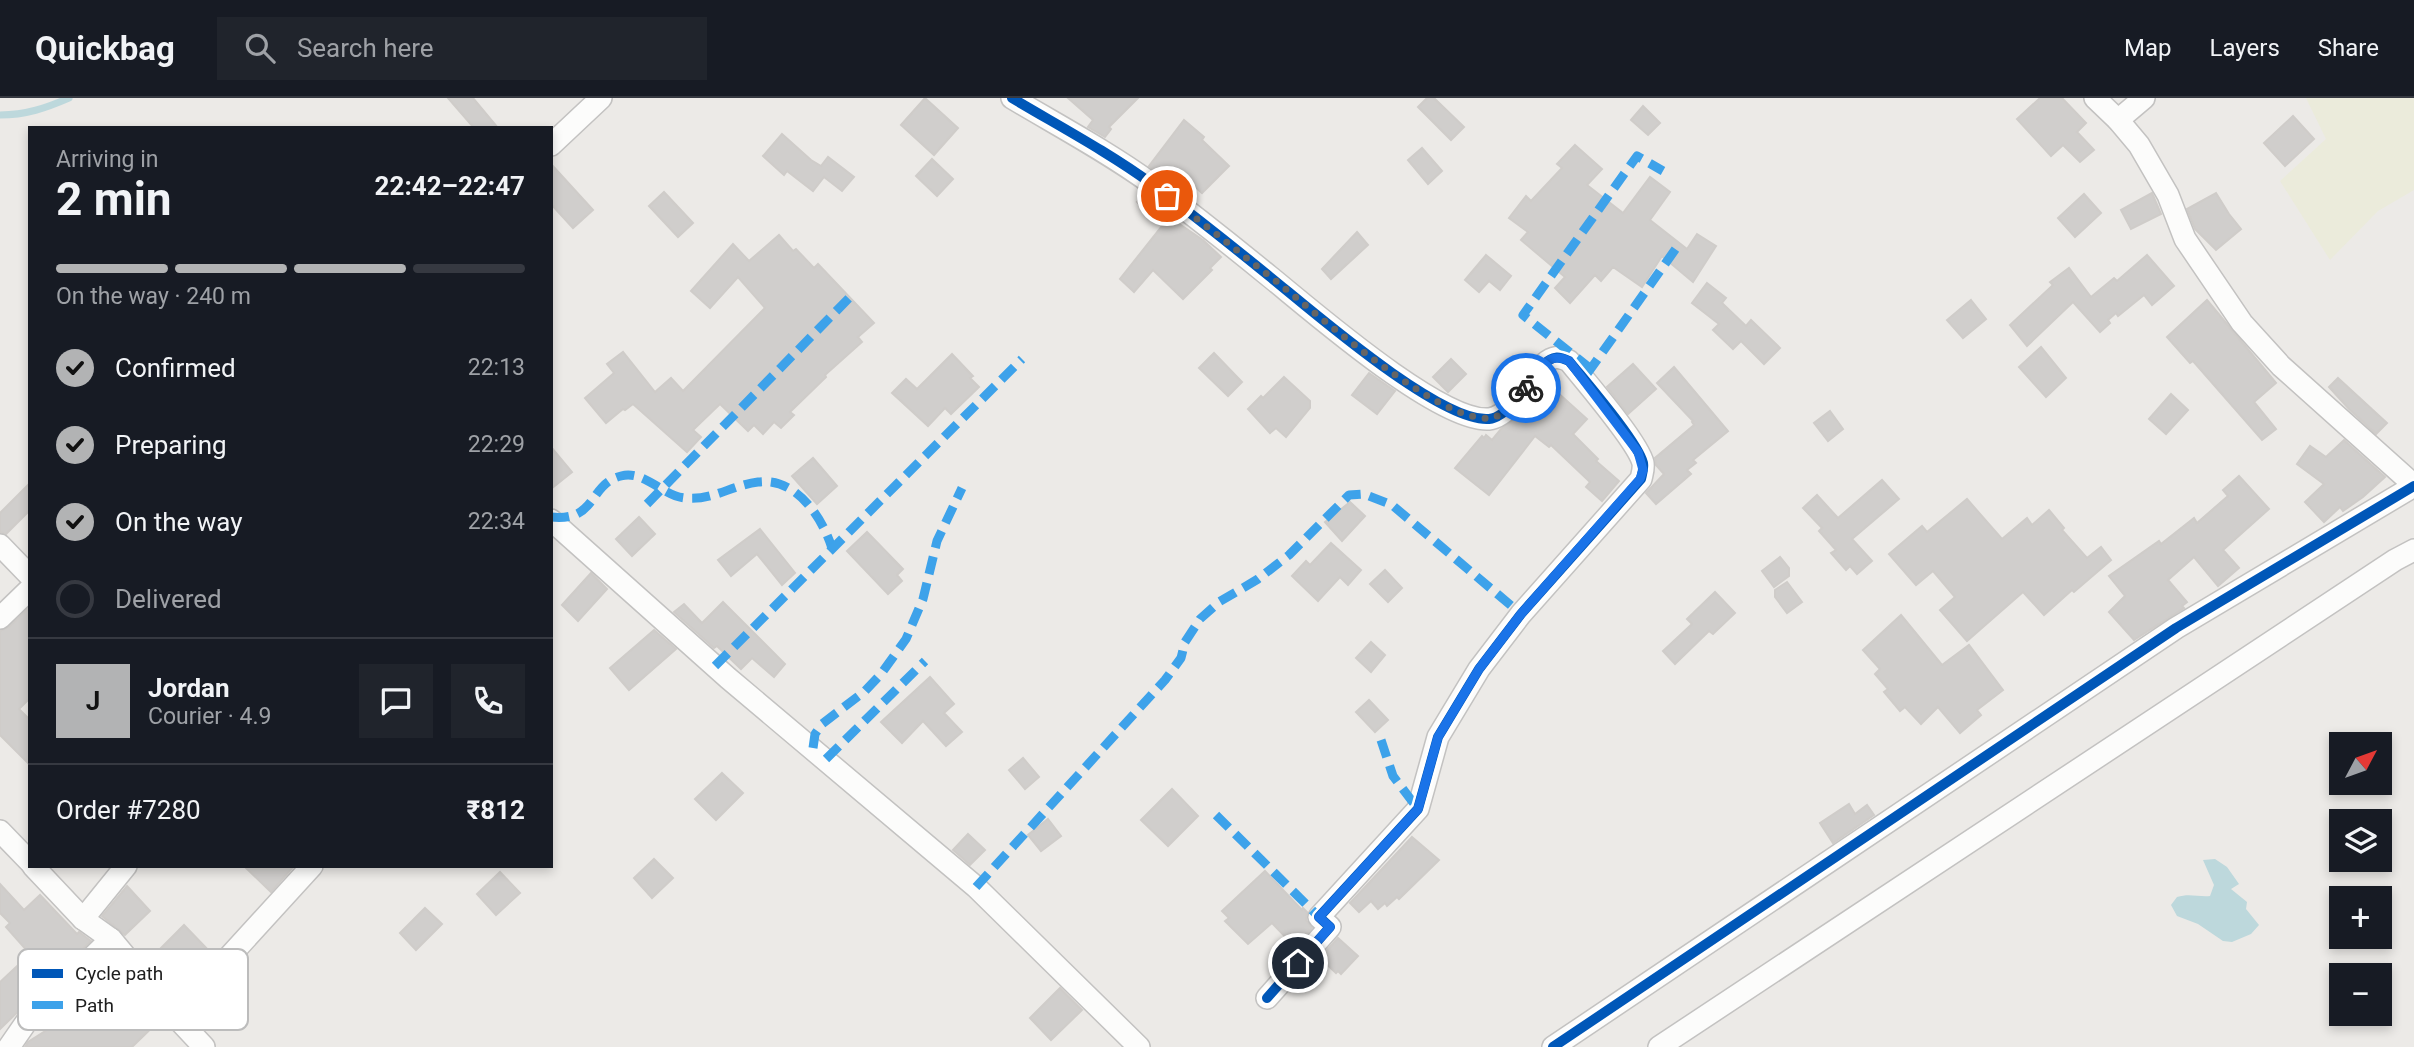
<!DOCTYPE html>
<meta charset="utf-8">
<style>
body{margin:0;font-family:Roboto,sans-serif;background:#20242c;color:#f1f3f6;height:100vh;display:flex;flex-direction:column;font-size:26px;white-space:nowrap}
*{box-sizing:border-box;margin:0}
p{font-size:23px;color:#9ea1a6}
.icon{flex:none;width:38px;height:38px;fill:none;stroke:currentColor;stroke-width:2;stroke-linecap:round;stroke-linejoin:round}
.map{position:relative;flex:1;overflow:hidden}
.drawer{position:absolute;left:28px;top:28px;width:525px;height:742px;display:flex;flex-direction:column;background:#171b24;border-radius:0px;box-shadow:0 4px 10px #0003}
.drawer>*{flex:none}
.needle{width:46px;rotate:49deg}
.controls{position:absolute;left:2329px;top:634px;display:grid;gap:14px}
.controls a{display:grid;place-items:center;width:63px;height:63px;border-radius:0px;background:#171b24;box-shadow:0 4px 10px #0003;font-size:35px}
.pin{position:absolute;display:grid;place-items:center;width:60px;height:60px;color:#fff;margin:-30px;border:4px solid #fff;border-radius:50%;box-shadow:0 2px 7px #0007}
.courier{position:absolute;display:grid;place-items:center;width:70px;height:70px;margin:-35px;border:5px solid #1a73e8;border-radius:50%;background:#fff;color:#222;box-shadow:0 2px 9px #0007}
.head em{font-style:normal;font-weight:700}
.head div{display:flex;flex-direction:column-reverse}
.head{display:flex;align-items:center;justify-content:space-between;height:119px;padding:0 28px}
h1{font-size:46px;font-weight:700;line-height:52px}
.bar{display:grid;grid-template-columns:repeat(4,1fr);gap:10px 7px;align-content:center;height:84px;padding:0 28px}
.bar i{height:9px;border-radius:5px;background:#363941}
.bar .active{background:#b2b3b4}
.bar p{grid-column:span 4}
.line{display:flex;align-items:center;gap:18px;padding:0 28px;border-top:2px solid #363941}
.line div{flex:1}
.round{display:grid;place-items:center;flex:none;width:74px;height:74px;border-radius:0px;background:#20242c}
ol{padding:0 28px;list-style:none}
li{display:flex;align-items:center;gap:21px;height:77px}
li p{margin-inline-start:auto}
li .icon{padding:7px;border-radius:50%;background:#b2b3b4;color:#111;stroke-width:4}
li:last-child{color:#9ea1a6}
li i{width:38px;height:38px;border:4px solid #363941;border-radius:50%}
header{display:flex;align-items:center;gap:42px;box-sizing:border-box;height:98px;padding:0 35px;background:#171b24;border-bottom:2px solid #363941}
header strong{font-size:33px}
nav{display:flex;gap:38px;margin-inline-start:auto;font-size:24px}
.search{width:490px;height:63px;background:#20242c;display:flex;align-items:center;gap:18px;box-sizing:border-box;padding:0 24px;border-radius:0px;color:#9ea1a6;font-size:26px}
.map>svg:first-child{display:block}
.farmland{fill:#ebebdb}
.water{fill:#bdd8dc}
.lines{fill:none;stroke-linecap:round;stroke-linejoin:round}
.stream{stroke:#bdd8dc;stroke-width:7}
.building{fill:#d0cecc;stroke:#cfccc9;stroke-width:2}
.minor-casing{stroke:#c3c2c1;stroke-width:24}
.minor{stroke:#fcfcfb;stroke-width:21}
.quiet{stroke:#3da2ea;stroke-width:9;stroke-dasharray:18 9;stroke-linecap:butt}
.cycleway-casing{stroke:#fff;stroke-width:15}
.cycleway{stroke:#0057b8;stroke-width:10}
.done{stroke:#666564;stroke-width:7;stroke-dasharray:0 12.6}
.route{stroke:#1a73e8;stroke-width:9}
.key{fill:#fff;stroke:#bcbcbc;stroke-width:2}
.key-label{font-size:19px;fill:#1e1e1e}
</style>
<header>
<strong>Quickbag</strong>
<div class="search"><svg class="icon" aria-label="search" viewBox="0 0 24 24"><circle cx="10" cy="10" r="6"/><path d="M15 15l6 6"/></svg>Search here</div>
<nav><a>Map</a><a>Layers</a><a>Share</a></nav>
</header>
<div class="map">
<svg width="2414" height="949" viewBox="0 0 2414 949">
<rect width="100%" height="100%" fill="#eceae7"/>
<path class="farmland" d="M2306 0H2414V92L2378 113 2330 162 2280 83 2326 41Z"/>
<path class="water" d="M2215 761 2227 769 2239 786 2231 791 2247 804 2246 811 2259 827 2251 836 2232 844 2223 843 2198 826 2177 818 2171 807 2177 799C2189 795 2198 799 2210 798L2214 787 2203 762Z"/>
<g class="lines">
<path class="stream" d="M0 17C26 17 46 10 69 0"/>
</g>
<g class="building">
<path d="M448 0H473L498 30H474Z"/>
<path d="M925 0 958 30 934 57 901 27Z"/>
<path d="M1068 0H1138L1109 29 1111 31 1105 39 1088 29 1093 22Z"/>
<path d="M1427 0H1434L1464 29 1451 42 1418 9Z"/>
<path d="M2040 0H2062L2086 25 2077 34 2094 52 2080 64 2063 47 2051 58 2017 21Z"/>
<path d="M1643 8 1660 25 1648 37 1631 22Z"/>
<path d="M2293 18 2314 41 2285 68 2264 45Z"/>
<path d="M1184 22 1204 39 1202 42 1229 68 1202 95 1182 77 1174 87 1149 68Z"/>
<path d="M782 36 811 62 821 68 828 59 854 79 842 93 824 79 813 93 787 73 784 77 763 58Z"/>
<path d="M1575 47 1602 71 1587 87 1623 115 1650 79 1670 94 1650 122 1687 151 1697 136 1716 148 1693 184 1662 158 1642 189 1613 169 1601 183 1595 177 1570 205 1555 190 1565 179 1521 142 1528 134 1509 120 1526 98 1531 103 1562 70 1557 66Z"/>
<path d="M1422 50 1442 73 1428 86 1408 62Z"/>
<path d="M932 61 953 81 937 98 916 78Z"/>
<path d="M551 66 593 112 573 130 551 106Z"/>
<path d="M664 94 693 125 678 139 649 108Z"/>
<path d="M2152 95 2161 116 2131 131 2121 112Z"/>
<path d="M2216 95 2229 116 2241 131 2216 152 2195 131 2187 111Z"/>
<path d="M1144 96 1158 107 1151 116 1137 104Z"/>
<path d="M2084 96 2101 115 2075 139 2058 120Z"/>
<path d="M1169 119 1203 142 1221 159 1210 170 1212 172 1183 201 1153 172 1134 194 1120 181Z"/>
<path d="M1357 134 1368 147 1331 181 1322 171Z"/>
<path d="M779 137 793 153 796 151 814 170 818 166 874 225 858 239 862 244 825 277 826 279 790 314 794 317 781 330 774 324 763 336 754 327 748 333 720 306 693 332 701 339 687 354 633 306 625 312 623 311 606 325 585 300 614 275 607 266 623 254 655 294 671 280 683 293 765 210 738 179 710 210 691 193 733 146 749 163Z"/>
<path d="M1486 157 1511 178 1500 192 1489 183 1479 194 1465 182Z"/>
<path d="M2147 157 2174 188 2152 207 2144 197 2118 218 2116 215 2108 222 2110 225 2100 234 2073 204 2027 248 2010 227 2053 187 2050 184 2069 170 2091 199 2114 180 2117 183Z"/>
<path d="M1707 185 1726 200 1722 205 1746 228 1751 222 1780 250 1764 266 1741 243 1733 251 1713 232 1719 226 1692 205Z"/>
<path d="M1971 202 1986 221 1963 240 1947 222Z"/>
<path d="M2207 202 2276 285 2254 304 2276 331 2262 342 2193 263 2190 265 2167 239Z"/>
<path d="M2041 249 2066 280 2046 299 2019 269Z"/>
<path d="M1214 255 1242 284 1228 298 1199 270Z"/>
<path d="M952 256 973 278 970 280 979 289 951 316 945 310 928 328 892 295 906 281 917 291Z"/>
<path d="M1451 261 1466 276 1448 294 1433 279Z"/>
<path d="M1633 266 1656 291 1628 316 1607 289Z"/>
<path d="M1674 269 1728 333 1693 362 1696 365 1687 372 1691 376 1656 406 1646 395 1664 376 1656 367 1655 360 1694 327 1692 324 1693 323 1657 285Z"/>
<path d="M1369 275 1395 293 1377 316 1352 297Z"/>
<path d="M1284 279 1310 303V310L1286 339 1276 330 1270 335 1248 311 1261 298 1263 300Z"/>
<path d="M2338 280 2387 325 2376 336 2349 311 2329 289Z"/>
<path d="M1547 285 1587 321 1573 336 1598 361 1596 363 1619 383 1602 403 1586 389 1590 384 1551 347 1549 349 1535 338 1489 397 1455 370 1482 338 1484 340 1486 337 1492 342 1501 331 1521 316Z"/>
<path d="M2171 296 2188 312 2166 336 2149 321Z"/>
<path d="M1830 313 1843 331 1828 343 1814 325Z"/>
<path d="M2344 342 2385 379 2363 399 2343 413 2340 409 2324 424 2305 404 2324 386 2297 366 2310 348 2326 359Z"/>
<path d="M551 349 572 374 551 391Z"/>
<path d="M813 360 837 388 817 406 792 378Z"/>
<path d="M2239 378 2269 411 2223 452 2239 470 2218 488 2194 459 2168 482 2187 504 2182 508 2184 510 2134 542 2109 514 2125 498 2109 478 2159 443 2161 446 2194 420 2197 425 2228 398 2223 392Z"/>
<path d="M1882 382 1899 401 1852 441 1872 463 1857 476 1850 468 1846 472 1831 455 1836 452 1819 433 1822 430 1803 410 1817 397 1838 420Z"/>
<path d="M30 385V412L6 436 0 434V415Z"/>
<path d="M1967 401 2002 441 2027 420 2032 427 2049 412 2064 430 2062 432 2087 460 2101 449 2111 462 2074 494 2072 492 2044 517 2023 494 1967 543 1940 512 1955 499 1933 473 1916 487 1889 456 1922 428 1927 434Z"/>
<path d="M1350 404 1365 418 1342 443 1325 424Z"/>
<path d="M639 419 655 436 632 458 616 441Z"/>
<path d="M760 431 795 475 782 487 757 456 731 478 718 462Z"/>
<path d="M867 434 903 471 897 477 902 483 888 496 847 453Z"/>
<path d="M1331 445 1361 472 1348 487 1340 479 1318 503 1292 478 1306 463 1310 467Z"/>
<path d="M1780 459 1789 470V478L1774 489 1762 473Z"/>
<path d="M1385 472 1402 490 1388 504 1370 486Z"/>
<path d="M591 475 607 491 578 523 562 507Z"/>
<path d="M1787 484 1802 504 1787 515 1775 499V492Z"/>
<path d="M1715 494 1735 515 1713 536 1709 533 1675 566 1663 553 1692 526 1687 521Z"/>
<path d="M723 504 785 566 774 579 752 560 741 571 717 548 714 550 674 514 684 506 702 525Z"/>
<path d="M30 509V600L19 611 30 622V667L0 637V533L9 529Z"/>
<path d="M1901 517 1942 567 1969 547 2003 592 1977 612 1981 617 1960 635 1938 609 1921 626 1905 609 1900 613 1884 594 1888 591 1875 576 1880 571 1863 552Z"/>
<path d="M654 532 676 551 629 592 610 570Z"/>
<path d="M1371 544 1385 557 1371 574 1356 560Z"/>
<path d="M930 579 954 606 944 615 962 634 946 648 923 623 902 645 881 624Z"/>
<path d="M1369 602 1388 622 1375 634 1356 614Z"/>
<path d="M1023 660 1039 679 1025 691 1009 672Z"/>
<path d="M722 675 743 695 716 722 695 701Z"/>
<path d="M1172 691 1198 718 1168 748 1141 722Z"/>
<path d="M1849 706 1855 716 1867 707 1874 717 1833 745 1820 725Z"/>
<path d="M1048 721 1061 738 1041 753 1028 737Z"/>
<path d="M968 736 985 752 970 767 953 752Z"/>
<path d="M1412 739 1439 762 1399 801 1397 799 1387 808 1385 805 1378 811 1371 803 1359 814 1350 805Z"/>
<path d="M654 761 673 780 652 800 634 780Z"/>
<path d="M244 768H294L271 794Z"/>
<path d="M1265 773 1302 812 1303 810 1307 814 1306 822 1312 830 1295 849 1272 825 1248 846 1225 823 1229 820 1222 813Z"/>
<path d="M500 774 520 795 496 817 477 796Z"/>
<path d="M0 786 24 812 40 797 77 836 79 834 91 843 0 931V884L30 856 6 829 10 825 0 815Z"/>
<path d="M127 788 150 813 125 837 102 818Z"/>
<path d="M425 810 442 826 416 852 400 835Z"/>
<path d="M184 827 213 857 175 898 147 864Z"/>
<path d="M1338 840 1358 858 1341 876 1338 873 1336 875 1320 860Z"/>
<path d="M107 863 126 883 128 882 161 921 132 949H25L28 944 77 913 67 902Z"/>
<path d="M1060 890 1082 912 1051 942 1030 920Z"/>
</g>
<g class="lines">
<g class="minor-casing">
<g id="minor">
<path d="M1012 0C1059 28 1108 54 1152 86 1192 116 1231 147 1269 178 1310 211 1440 325 1489 321 1509 319 1533 281 1544 266 1553 258 1558 258 1569 263 1585 283 1638 344 1643 365 1644 371 1642 376 1641 381L1521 516 1479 571 1438 639 1418 711 1319 819 1330 829 1267 900"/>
<path d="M2095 0 2118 22 2139 47 2168 97 2185 141 2242 225 2281 268 2414 387"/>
<path d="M2118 22 2144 0"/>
<path d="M551 47 601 0"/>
<path d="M551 422 728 580 976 789 1139 949"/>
<path d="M0 447 30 478"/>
<path d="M0 520 30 491"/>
<path d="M0 733 30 764"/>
<path d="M33 768 83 821 111 841 175 918 204 949"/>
<path d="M83 821 126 768"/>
<path d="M175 918 312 768"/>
<path d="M9 949 27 923 111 841"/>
<path d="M1553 949 2176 530 2414 388"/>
<path d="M1659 949 2395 462 2414 452"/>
</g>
</g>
<use href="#minor" class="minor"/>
<g class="quiet">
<path d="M1591 271 1523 217 1637 58 1663 73"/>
<path d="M1587 276 1677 149"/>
<path d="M647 406 852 197"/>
<path d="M551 419C598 424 588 386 621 378 645 372 662 398 685 400 712 403 732 387 758 384 796 379 822 419 832 450"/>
<path d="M715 568 1022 261"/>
<path d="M1381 642 1393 678 1418 711"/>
<path d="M813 650 815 636 822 626 865 593 881 576 906 541 923 501 937 443 962 390"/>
<path d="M826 661 925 563"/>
<path d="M1216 717 1319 819"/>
<path d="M976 789 1165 582 1181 560 1185 544 1200 521 1219 504 1258 481 1289 457 1349 397 1364 396 1392 407 1521 516"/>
</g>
<g class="cycleway-casing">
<g id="cycleway">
<path d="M1012 0C1059 28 1108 54 1152 86 1192 116 1231 147 1269 178 1310 211 1440 325 1489 321 1509 319 1533 281 1544 266 1553 258 1558 258 1569 263 1585 283 1638 344 1643 365 1644 371 1642 376 1641 381L1521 516 1479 571 1438 639 1418 711 1319 819 1330 829 1267 900"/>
<path d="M1553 949 2176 530 2414 388"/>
</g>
</g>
<use href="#cycleway" class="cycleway"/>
</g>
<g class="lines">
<path class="done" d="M1167 98C1204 126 1240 155 1277 184 1317 216 1441 326 1490 320 1506 318 1516 301 1526 290"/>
<path class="route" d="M1298 865 1330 829 1319 819 1418 711 1438 639 1479 571 1521 516 1640 381 1643 372 1638 354 1569 263C1546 252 1539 274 1526 290"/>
</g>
<rect x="18" y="851" width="230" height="81" rx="10" class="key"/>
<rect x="32" y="871" width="31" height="9" fill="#0057b8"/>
<rect x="32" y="903" width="31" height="8" fill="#3da2ea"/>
<g class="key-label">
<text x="75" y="882">Cycle path</text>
<text x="75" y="914">Path</text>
</g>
</svg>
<div class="controls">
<a><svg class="needle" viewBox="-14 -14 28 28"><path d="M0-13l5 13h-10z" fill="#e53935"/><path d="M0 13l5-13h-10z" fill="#9ea1a6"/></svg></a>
<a><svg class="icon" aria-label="layers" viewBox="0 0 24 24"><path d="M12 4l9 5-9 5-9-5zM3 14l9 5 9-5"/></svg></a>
<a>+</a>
<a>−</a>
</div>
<div class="pin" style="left:1167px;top:98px;background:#ea580c"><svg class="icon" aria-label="bag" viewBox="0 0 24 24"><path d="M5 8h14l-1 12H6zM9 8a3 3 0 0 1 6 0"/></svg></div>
<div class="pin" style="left:1298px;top:865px;background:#1f2937"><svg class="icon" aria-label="home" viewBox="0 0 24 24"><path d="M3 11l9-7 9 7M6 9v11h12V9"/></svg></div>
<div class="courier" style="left:1526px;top:290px"><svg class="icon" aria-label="bike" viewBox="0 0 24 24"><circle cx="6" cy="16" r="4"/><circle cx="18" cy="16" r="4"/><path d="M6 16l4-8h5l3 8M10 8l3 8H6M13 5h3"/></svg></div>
<section class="drawer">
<div class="head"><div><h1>2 min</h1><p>Arriving in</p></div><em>22:42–22:47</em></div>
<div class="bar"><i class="active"></i><i class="active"></i><i class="active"></i><i></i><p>On the way · 240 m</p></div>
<ol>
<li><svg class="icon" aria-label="check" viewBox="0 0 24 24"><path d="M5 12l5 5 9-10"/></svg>Confirmed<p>22:13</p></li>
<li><svg class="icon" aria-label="check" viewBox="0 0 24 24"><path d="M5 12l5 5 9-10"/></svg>Preparing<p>22:29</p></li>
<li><svg class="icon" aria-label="check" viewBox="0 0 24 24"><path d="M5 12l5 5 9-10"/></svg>On the way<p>22:34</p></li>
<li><i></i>Delivered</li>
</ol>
<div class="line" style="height:126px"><b class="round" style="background:#b2b3b4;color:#111">J</b><div><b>Jordan</b><p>Courier · 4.9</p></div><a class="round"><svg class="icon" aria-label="chat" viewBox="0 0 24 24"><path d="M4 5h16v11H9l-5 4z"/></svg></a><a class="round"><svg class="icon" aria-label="phone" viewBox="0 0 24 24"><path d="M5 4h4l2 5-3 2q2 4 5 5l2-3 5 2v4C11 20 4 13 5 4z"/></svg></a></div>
<div class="line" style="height:91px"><div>Order #7280</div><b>₹812</b></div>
</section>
</div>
